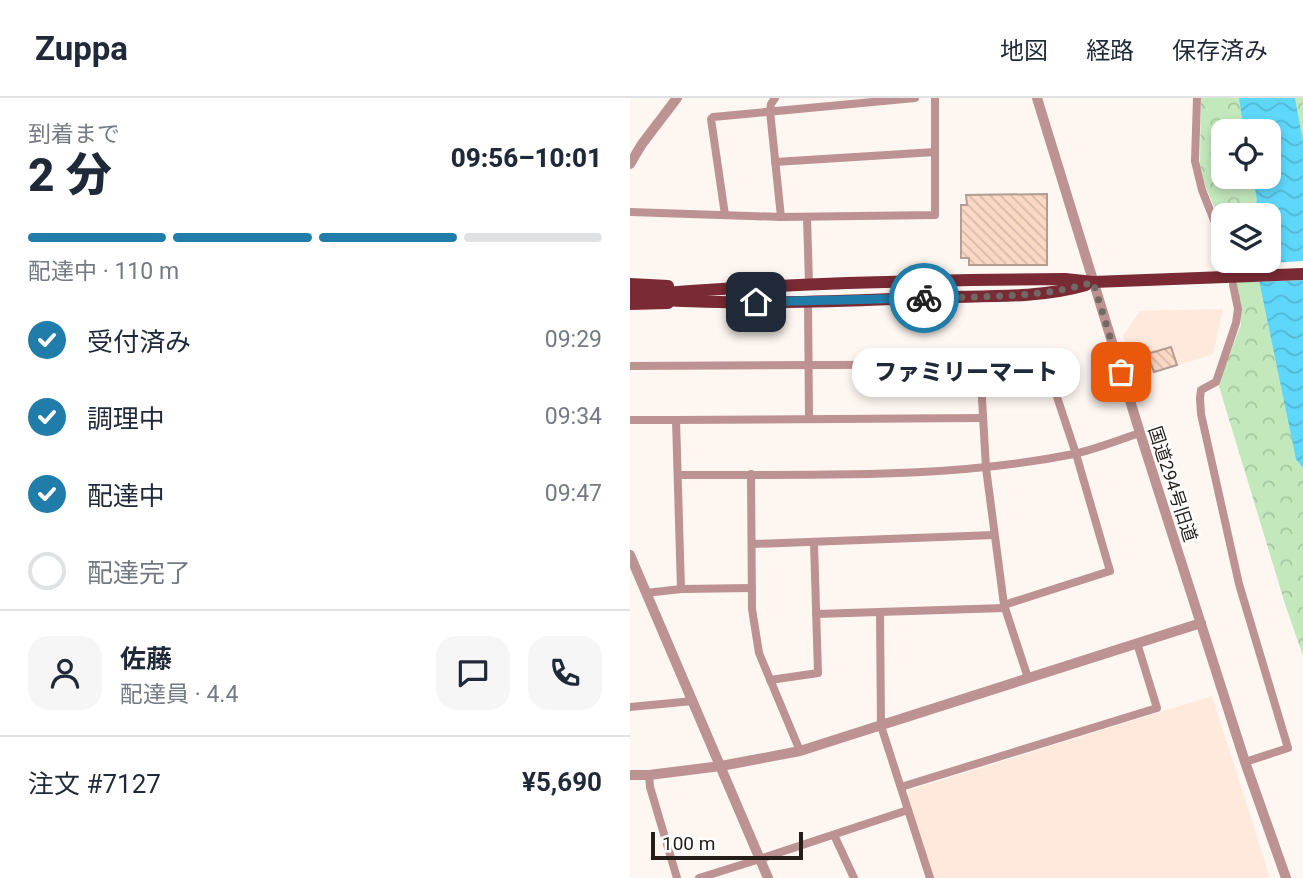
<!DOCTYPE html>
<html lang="ja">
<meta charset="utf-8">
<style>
body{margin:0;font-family:Roboto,"Noto Sans JP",sans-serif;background:#f6f6f7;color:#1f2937;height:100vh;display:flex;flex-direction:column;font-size:26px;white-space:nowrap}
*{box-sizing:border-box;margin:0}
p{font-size:23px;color:#747a83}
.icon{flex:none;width:38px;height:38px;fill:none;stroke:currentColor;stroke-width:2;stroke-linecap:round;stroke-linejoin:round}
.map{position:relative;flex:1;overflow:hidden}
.sheet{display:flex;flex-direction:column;background:#fff;width:630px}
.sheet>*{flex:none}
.buttons{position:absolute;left:581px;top:21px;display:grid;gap:14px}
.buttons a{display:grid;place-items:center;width:70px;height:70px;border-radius:14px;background:#fff;box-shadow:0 4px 10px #0003;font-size:35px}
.scale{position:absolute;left:21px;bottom:18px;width:152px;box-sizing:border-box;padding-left:7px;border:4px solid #241d18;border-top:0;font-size:19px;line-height:24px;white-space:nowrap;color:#241d18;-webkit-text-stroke:5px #fff;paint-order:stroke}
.pin{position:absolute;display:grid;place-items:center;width:60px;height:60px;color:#fff;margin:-30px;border-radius:14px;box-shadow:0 4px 10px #0006}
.courier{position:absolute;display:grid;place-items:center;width:70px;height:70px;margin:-35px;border:5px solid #207ca9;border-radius:50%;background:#fff;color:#222;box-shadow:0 2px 9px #0007}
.bubble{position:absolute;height:49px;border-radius:21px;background:#fff;box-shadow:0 4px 10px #0003;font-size:23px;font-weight:800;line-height:49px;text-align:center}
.headline em{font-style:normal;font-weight:800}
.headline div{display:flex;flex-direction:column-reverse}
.headline{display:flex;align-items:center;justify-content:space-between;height:119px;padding:0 28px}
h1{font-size:46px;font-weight:800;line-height:52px}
.bar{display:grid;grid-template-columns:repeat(4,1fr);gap:10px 7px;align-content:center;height:84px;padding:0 28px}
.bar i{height:9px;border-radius:5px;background:#e0e1e3}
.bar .current{background:#207ca9}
.bar p{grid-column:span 4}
.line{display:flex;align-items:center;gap:18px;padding:0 28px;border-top:2px solid #e0e1e3}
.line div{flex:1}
.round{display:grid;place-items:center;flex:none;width:74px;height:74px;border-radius:21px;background:#f6f6f7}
ol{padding:0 28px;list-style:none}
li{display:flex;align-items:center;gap:21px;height:77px}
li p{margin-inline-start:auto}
li .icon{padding:7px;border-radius:50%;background:#207ca9;color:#fff;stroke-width:4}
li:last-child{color:#747a83}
li i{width:38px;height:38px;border:4px solid #e0e1e3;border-radius:50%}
header{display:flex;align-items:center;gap:42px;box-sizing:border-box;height:98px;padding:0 35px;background:#fff;border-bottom:2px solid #e0e1e3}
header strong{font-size:33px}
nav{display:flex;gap:38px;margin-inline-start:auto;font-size:24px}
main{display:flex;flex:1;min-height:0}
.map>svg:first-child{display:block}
.built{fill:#fee9dc}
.park{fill:url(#park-crowns);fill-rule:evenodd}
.water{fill:url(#water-waves)}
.pier{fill:#fdf6f1}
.building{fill:url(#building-back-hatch);stroke:#b09d93;stroke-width:2}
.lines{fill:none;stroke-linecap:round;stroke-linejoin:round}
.minor-tunnel{stroke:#dcd5d0;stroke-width:8;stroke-dasharray:8 4;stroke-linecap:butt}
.minor{stroke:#bd9292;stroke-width:8}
.tertiary{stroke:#bd9292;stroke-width:10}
.trunk{stroke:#7a2a34;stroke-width:12}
.done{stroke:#706964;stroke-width:7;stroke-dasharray:0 12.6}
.route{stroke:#207ca9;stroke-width:9}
.labels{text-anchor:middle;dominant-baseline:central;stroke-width:5;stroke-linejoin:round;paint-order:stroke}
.street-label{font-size:18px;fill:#241d18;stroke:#fff}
</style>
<header>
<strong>Zuppa</strong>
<nav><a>地図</a><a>経路</a><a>保存済み</a></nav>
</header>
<main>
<section class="sheet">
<div class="headline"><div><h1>2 分</h1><p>到着まで</p></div><em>09:56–10:01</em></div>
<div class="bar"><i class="current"></i><i class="current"></i><i class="current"></i><i></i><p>配達中 · 110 m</p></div>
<ol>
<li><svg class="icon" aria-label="check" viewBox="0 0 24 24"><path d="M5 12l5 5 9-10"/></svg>受付済み<p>09:29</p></li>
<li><svg class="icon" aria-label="check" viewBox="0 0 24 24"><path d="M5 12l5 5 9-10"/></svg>調理中<p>09:34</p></li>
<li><svg class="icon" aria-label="check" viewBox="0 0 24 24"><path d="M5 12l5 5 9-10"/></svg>配達中<p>09:47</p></li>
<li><i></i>配達完了</li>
</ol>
<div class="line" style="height:126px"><a class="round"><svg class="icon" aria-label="person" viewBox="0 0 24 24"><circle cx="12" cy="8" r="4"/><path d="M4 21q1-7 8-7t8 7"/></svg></a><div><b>佐藤</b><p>配達員 · 4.4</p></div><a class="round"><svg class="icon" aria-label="chat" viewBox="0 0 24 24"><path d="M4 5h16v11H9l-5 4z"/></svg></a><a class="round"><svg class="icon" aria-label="phone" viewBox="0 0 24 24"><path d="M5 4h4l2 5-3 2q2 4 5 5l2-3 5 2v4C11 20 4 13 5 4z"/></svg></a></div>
<div class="line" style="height:91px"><div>注文 #7127</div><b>¥5,690</b></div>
</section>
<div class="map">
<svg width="673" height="780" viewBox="0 0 673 780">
<defs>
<pattern id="park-crowns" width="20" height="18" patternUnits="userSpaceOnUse" patternTransform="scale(1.75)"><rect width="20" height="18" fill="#c2e8bc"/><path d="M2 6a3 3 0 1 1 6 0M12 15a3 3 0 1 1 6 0" fill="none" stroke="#a7c7a1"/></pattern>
<pattern id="water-waves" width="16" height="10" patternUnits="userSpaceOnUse" patternTransform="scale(1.75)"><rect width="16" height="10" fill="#5ed7fa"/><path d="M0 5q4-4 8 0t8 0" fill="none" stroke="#52b8d6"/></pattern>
<pattern id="building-back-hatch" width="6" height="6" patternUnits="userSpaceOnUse" patternTransform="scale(1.75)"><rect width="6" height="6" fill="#fbd8c4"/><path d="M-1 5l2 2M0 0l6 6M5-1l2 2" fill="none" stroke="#d7b9a8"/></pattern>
</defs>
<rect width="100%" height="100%" fill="#fdf6f1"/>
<g class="built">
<path d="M593 211 583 256 507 281 493 238 510 213Z"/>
<path d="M582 598 640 780H301L278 699 280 692Z"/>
</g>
<path class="park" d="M571 0H673V558L655 506 588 285 611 227 604 163H639V117H593V129L576 90 570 66ZM593 33H639V79H593Z"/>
<path class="water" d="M609 0H665L673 44V370L666 361 625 163H639V117H623L627 102 623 79H639V33H614Z"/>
<path class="pier" d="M673 163V182L625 184 622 166Z"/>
<g class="building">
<path d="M417 96V167H339V160H331V107H337L336 97Z"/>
<path d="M541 249 547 267 524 274 517 256Z"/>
</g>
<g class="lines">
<path class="minor-tunnel" d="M599 163 602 180"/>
<g class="minor">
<path d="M145 0 141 6 140 13 151 119"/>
<path d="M567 0 565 63 572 92 593 145"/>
<path d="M145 64 305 54"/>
<path d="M0 114 151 119 305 117V0"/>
<path d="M95 117 81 21 83 19 285 0"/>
<path d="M177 119 179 185"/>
<path d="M603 187 608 211 606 225 586 284 571 292 570 300 571 316 609 486 658 650 615 664"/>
<path d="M178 204 179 321"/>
<path d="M350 266 356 370 374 507 398 580"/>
<path d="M0 268 416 266 446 356 480 473 374 507"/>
<path d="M0 322H46"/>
<path d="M121 376 122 511 129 555 170 653"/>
<path d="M48 377C180 376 313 382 444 356 466 351 488 342 510 335"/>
<path d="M122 446 364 437"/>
<path d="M51 491 46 322 353 320"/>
<path d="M16 495 51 491 122 490"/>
<path d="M250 515 251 628 300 780"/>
<path d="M186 516 375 510"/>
<path d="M140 582 188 575 184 445"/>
<path d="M0 609 63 603"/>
<path d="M19 677 20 689 47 780"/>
<path d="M271 689 527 610 507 545"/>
<path d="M204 737 224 780"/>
<path d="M69 780 130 761 278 712"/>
</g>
<g class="tertiary">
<path d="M407 0 510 335 615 664 656 780"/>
<path d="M0 66 12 46 47 0"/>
<path d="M0 457 138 780"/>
<path d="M0 677H19L91 668 170 653 571 525"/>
</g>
<g class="trunk">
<path d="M0 186 38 188"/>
<path d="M0 198C145 185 290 182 435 181L463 184 673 176"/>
<path d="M31 202C125 207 219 203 313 199 359 198 412 200 456 187"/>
<path d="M0 206 38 205"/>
</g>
</g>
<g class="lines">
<path class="done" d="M294 200C350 198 410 201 463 184L491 274"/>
<path class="route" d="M126 204 294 200"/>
</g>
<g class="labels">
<g class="street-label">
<text transform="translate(543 386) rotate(72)">国道294号旧道</text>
</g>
</g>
</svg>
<div class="buttons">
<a><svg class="icon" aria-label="locate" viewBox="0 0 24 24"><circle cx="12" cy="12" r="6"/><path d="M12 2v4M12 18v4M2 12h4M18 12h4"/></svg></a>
<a><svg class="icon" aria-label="layers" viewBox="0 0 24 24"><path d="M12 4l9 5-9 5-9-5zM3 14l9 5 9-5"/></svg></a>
</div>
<div class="scale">100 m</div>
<div class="pin" style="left:491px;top:274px;background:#ea580c"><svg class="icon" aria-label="bag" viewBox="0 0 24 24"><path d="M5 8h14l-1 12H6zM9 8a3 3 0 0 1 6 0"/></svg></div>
<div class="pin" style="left:126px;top:204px;background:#1f2937"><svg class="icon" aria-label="home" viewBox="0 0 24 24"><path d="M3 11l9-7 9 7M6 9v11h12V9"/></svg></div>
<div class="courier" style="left:294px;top:200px"><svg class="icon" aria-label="bike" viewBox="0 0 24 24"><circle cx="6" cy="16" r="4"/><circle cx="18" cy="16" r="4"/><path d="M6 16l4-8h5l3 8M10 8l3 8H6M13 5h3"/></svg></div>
<div class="bubble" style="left:222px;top:250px;width:228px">ファミリーマート</div>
</div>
</main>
